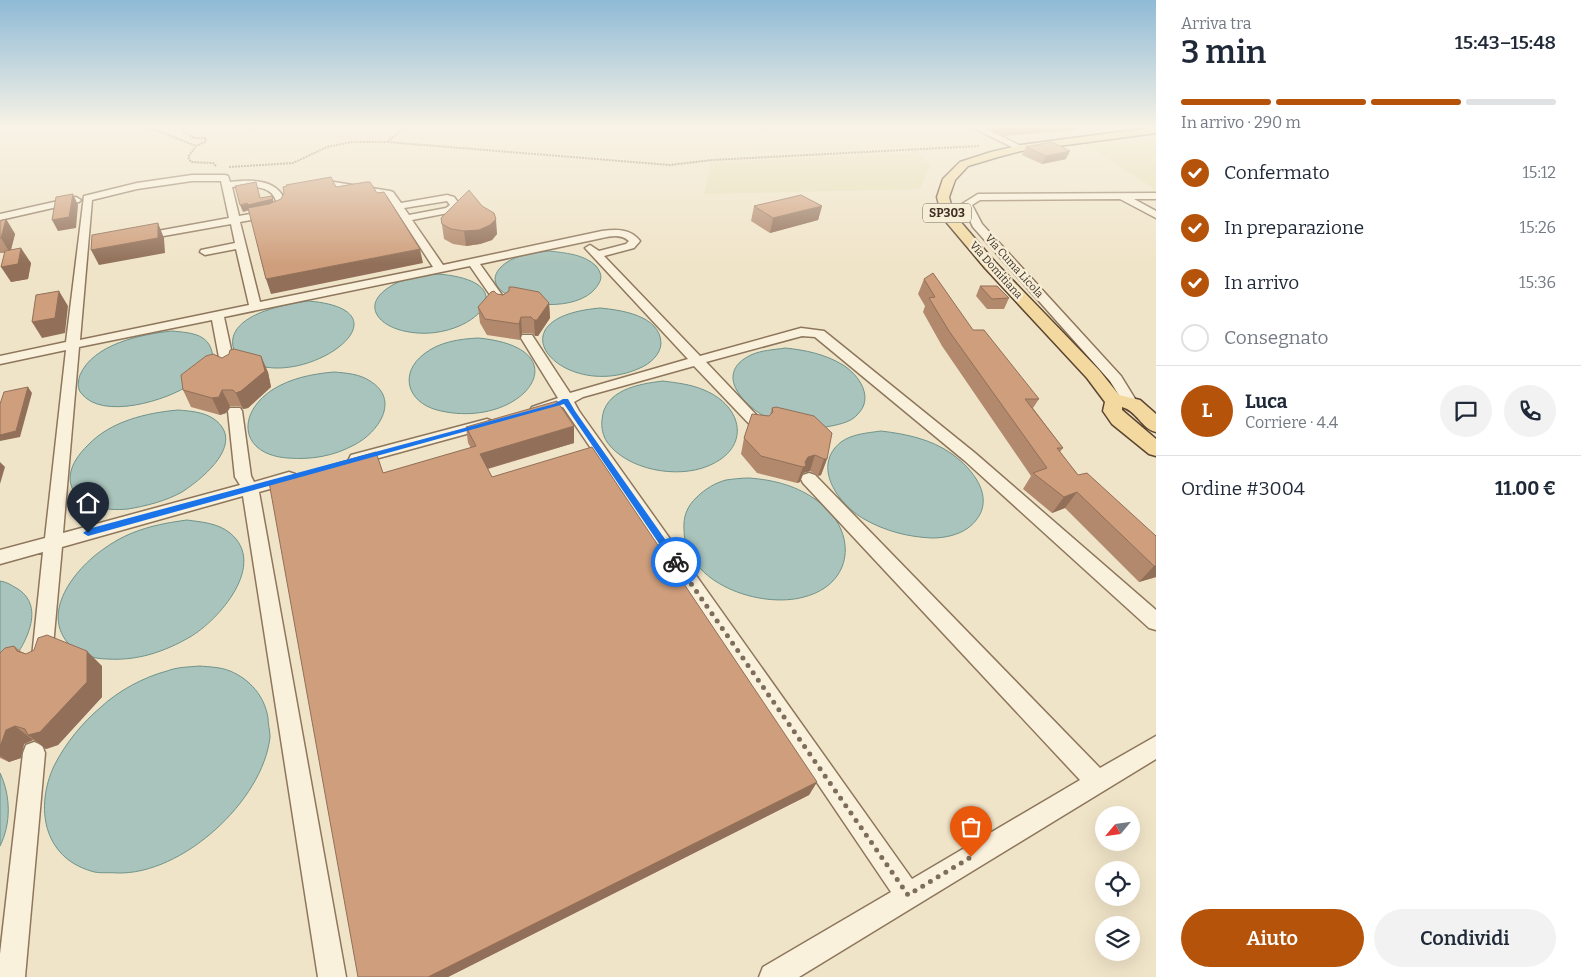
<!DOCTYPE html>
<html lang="it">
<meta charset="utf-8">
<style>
body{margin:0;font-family:Bitter,serif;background:#f2f2f3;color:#1f2937;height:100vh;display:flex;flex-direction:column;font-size:19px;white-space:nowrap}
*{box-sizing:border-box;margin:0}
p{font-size:16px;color:#747a83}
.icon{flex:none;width:28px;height:28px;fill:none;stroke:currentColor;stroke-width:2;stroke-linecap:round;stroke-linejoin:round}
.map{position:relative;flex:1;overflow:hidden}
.side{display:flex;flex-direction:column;background:#fff;width:425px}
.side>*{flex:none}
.needle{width:32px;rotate:241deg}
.controls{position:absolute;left:1095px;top:806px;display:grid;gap:10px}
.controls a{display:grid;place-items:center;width:45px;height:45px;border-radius:50%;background:#fff;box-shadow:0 5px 20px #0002;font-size:25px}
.pin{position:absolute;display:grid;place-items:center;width:42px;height:42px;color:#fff;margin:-51px -21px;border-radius:50% 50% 50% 0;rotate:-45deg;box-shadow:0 0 5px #0007}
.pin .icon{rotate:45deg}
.courier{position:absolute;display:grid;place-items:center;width:50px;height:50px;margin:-25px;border:4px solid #1a73e8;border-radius:50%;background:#fff;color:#222;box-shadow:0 1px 6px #0007}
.headline em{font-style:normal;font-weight:600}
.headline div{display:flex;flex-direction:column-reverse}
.headline{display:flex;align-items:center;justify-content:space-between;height:85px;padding:0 25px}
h1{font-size:32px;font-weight:600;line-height:38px}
.bar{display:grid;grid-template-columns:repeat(4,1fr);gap:8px 5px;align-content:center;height:60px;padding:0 25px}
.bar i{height:6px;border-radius:4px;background:#e0e1e3}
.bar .current{background:#b45309}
.bar p{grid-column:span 4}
.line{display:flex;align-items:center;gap:12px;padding:0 25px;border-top:1px solid #e0e1e3}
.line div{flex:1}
.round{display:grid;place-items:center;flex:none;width:52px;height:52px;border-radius:26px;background:#f2f2f3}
ol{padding:0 25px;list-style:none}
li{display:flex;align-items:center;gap:15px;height:55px}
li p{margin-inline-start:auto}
li .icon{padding:5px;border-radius:50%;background:#b45309;color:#fff;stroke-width:4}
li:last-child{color:#747a83}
li i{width:28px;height:28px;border:2px solid #e0e1e3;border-radius:50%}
.cta{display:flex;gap:10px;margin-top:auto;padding:10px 25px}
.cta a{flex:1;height:58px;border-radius:30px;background:#b45309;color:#fff;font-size:20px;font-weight:600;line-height:58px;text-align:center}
.cta a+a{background:#f2f2f3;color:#1f2937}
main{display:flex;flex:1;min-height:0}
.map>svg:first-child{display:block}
.farmland{fill:#e6deb5}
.water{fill:#a9c4bc;stroke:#6f938a}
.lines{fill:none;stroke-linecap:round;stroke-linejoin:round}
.minor-casing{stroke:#8d765c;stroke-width:3}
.major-casing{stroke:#5b4430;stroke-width:3}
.path{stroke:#8d765c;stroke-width:2;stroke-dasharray:2 1;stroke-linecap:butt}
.minor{fill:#faf1dc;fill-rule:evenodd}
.major{fill:#f3d9a0;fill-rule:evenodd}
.wall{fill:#b2896c}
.shaded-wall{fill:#916f58}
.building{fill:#cf9f7d;stroke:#916f58}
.route{fill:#1a73e8}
.done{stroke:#7c6e5b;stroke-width:5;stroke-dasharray:0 9}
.labels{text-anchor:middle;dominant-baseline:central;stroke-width:5;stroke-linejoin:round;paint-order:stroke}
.far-street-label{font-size:11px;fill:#3d2e20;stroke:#f7eed8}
.shield{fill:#f7eed8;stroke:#756857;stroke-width:1}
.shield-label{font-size:12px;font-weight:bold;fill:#3d2e20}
</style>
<main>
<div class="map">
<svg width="1156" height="977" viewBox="0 0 1156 977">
<rect width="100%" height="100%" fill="#f0e4c8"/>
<g class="farmland">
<path d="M1156 141V190L1085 144Z"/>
<path d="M917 153 931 165 920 189 704 194 711 162Z"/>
</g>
<g class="water">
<path d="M549 251C565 253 584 254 596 266 600 271 603 277 599 283 579 323 471 301 500 268 512 255 532 253 549 251Z"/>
<path d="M438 274C534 282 467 346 404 331 377 325 361 304 391 286 405 277 422 275 438 274Z"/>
<path d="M309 301C407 310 323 377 265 367 255 366 245 359 236 355 217 317 283 304 309 301Z"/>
<path d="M600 308C620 310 660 315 661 343 661 354 650 364 640 368 563 403 487 318 600 308Z"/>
<path d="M172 331C193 333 211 334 213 358 207 366 200 378 191 384 168 400 102 421 81 393 77 388 78 381 80 375 93 344 142 334 172 331Z"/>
<path d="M478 338C586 348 522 432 437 410 407 402 399 373 424 354 439 342 459 339 478 338Z"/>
<path d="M785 348C805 350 825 354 843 365 859 375 875 398 857 415 850 423 836 425 826 427 819 429 810 426 803 426 795 424 785 425 777 422 750 413 709 375 751 355 762 350 773 350 785 348Z"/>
<path d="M334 372C346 373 360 374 370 381 401 400 378 433 354 445 334 456 311 460 288 458 241 455 235 415 272 390 291 378 312 374 334 372Z"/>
<path d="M663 381C677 383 690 384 704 390 743 406 752 448 708 466 677 479 627 470 607 442 603 436 601 427 602 420 604 390 638 384 663 381Z"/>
<path d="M178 410C190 411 204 412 214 419 247 443 202 479 182 492 166 501 146 506 128 509 81 514 48 484 88 445 111 421 146 413 178 410Z"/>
<path d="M881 431C906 434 931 439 952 454 977 472 999 504 968 528 958 535 945 538 932 538 908 537 885 531 864 519 838 504 811 466 841 442 852 434 867 433 881 431Z"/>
<path d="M749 478C775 480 798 486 819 502 858 532 854 584 804 597 761 609 685 584 684 530 683 517 687 506 697 497 705 489 715 483 726 480 734 479 741 478 749 478Z"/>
<path d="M187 520C201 522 218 523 230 533 268 564 219 620 190 637 164 652 137 661 107 659 92 659 77 653 67 642 41 609 78 566 105 548 130 530 157 524 187 520Z"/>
<path d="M0 581C7 582 11 585 18 589 50 610 19 656 0 676Z"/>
<path d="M200 666C209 667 221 667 230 671 250 679 265 697 268 718 268 724 270 731 270 737 263 801 182 875 117 873 109 872 99 874 91 871 43 857 35 807 54 766 65 744 82 723 101 707 118 691 144 677 167 671 177 667 189 667 200 666Z"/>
<path d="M0 773C11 796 11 824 0 846Z"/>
</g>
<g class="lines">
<g class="minor-casing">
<g id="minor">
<path d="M971 127H982L1025 148 1018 150Z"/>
<path d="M192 175H225L228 176 230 182C254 179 280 179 287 206L284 211 273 216 240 222 260 302 433 267 387 196 334 188 310 189V185L313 184 334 182 390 191 393 192 401 203 447 195 454 197 461 206 453 212 412 220 443 265 602 231C617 229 631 229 640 241L634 248 604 256 700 356 801 328 824 331 975 453 1156 610V630L1149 628 965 461 815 337 802 336 706 362 765 424 767 427 765 430H755L694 366 583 397 574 402 579 411 912 879 1080 780 803 483 801 479 803 475 809 473 815 475 1100 768 1156 736V759L799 977H759L763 967 891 892 563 407 537 415 532 413 530 410 532 407 558 398 521 338 522 335H532L570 393 688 359 585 248 590 245 599 251 626 244 629 241C621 234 612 236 602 238L480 264 509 305 503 309 499 308 470 266 224 317 235 368 228 372 221 368 212 320 79 347 63 533 240 485 235 477 228 411 230 408H240L242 411 251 476 254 482 289 472 295 474 297 478 295 482 259 492 346 977H318L243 496 62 547 52 657 49 663 42 666 35 663 32 657 43 552 0 564V550L45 538 66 350 0 364V356L66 342 84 196 137 183ZM192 181H221L229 218 141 234 136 237 141 240 231 224 235 243 201 250 200 252 205 255 236 249 249 305 80 340 92 200 137 189ZM246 186C262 187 276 189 277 207L267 211 239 216 232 187ZM447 201 450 205 446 208 409 215 404 208Z"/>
<path d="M1156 193V199H1134L1156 211V218L1120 199 980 200 972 205 982 224 1121 376 1137 402 1135 405H1125L1110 381 973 227 962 204 978 194Z"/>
<path d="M76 197 81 200 79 202 0 220V214Z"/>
<path d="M487 419 492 421 494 424 492 427 357 464 351 463 349 459 351 455Z"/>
<path d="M34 742 42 745 45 753 25 977H0V954L23 753 26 745Z"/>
</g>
</g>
<g class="major-casing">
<path id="major" d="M1156 127V133L1021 151 998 157 968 166 955 180 949 197 953 213 995 262 1099 370 1119 395 1140 400 1156 414V432C1142 429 1137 411 1122 407V410L1156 439V456L1149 454 1112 424 1103 411 1105 402 1087 378 985 268 942 217 937 197 943 179 960 162 991 152 1021 145Z"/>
</g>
<g class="path">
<path d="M148 127 196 146"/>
<path d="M182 127 183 131 194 138H206L205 142 196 146 188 157 191 162 213 163 216 166"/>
<path d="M405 127 387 142 670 165 712 160 979 146"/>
<path d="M229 167 293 163 327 147 352 142H387"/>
</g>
<use href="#minor" class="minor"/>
<use href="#major" class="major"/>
</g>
<g class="wall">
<path d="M986 127H1083L1082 129H1074V130L1004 136Z"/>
<path d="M1026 147 1066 159 1042 164 1022 155Z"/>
<path d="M754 206H822L818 220 770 233 751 221Z"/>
<path d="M441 218 497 234 492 240 480 244 466 246 453 244 444 239Z"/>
<path d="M6 219 15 234 11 250 31 263 28 279 11 282 5 253H0V221Z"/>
<path d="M924 279 1039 399 1033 408 1063 448 1060 452 1078 475 1156 536V577L1139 582 1065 508 1052 513 1023 489 1031 476 942 346 923 312 925 306 918 294Z"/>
<path d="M980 286 1009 298 1004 309H987L976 296Z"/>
<path d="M497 294 549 303 550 318 538 336H535L532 333H522L520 340 487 335 480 323 478 307Z"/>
<path d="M222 358 268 372 271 387 248 408 243 409 240 406H230L226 413 220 415 191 407 183 390Z"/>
<path d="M772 408 827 459 821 475 818 476 810 471 803 473 800 482 797 483 757 473 741 454 744 438 770 415Z"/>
<path d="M466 427 574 443 488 469 492 477 817 782 809 795 448 977H358L383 473 471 448 468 443Z"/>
<path d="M14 646 22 652 26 654 102 666V697L58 745 46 749 33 740 24 744 21 758 9 762 0 758V653Z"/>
</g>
<g class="shaded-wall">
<path d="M1070 151 1066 159 1042 164 1046 156Z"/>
<path d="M73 194 78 205 76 228 58 231 52 220Z"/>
<path d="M272 196 274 203 250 210 243 212 240 205 262 201Z"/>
<path d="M822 206 818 220 770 233 773 218Z"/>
<path d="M6 219 15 234 10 253 1 238Z"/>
<path d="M496 219 497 234 492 240 480 244 466 246 464 231Z"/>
<path d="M158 223 164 238 165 253 99 265 91 250Z"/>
<path d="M21 248 31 263 28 279 11 282 1 267Z"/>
<path d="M420 249 423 263 271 294 266 279Z"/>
<path d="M59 291 68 306 65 333 42 338 32 322Z"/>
<path d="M549 303 550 318 538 336H535L534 320Z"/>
<path d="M521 317 522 333 520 340 519 324Z"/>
<path d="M261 356 268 372 271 387 248 408 243 409 236 393Z"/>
<path d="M28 387 32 393 20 437 0 441V435Z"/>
<path d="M222 390 230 406 226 413 220 415 212 398Z"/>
<path d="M574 426V443L483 470 480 454Z"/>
<path d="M815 455 810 471 803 473 800 482 797 483 803 467 808 457Z"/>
<path d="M824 459H827L821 475 818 476Z"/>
<path d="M0 462 5 467 0 484Z"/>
<path d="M1077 492 1065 508 1052 513 1064 497Z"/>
<path d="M1154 566H1156V577L1139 582Z"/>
<path d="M87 651 102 666V697L58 745 46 749 28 735Z"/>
<path d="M15 726 33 740 24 744 21 758 9 762 0 756V745L6 730Z"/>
<path d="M817 782 809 795 448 977H428Z"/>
</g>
<g class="building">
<path d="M1052 142 1070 151 1046 156 1026 147Z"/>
<path d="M331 177 336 187 366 182H370L377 193 384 192 420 249 266 279 248 208 269 204 281 199 284 193 283 187 287 186 286 185Z"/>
<path d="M256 182 260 198 272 196 273 199 248 205 247 203 240 205 235 186Z"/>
<path d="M469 190 482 206 494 213 496 219 490 225 479 230 464 231 451 229 442 224 441 218Z"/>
<path d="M73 194 69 217 52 220 56 197Z"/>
<path d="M801 195 822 206 773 218 754 206Z"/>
<path d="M6 219 1 238H0V221Z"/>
<path d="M158 223V238L91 250 92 235Z"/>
<path d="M21 248 18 264 1 267 5 251Z"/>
<path d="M933 273 973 330H984L1039 399H1025L1063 448H1057L1078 475 1087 473 1156 536V566H1154L1077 492 1064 497 1033 473 1047 468 949 331 929 298 935 297 924 279Z"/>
<path d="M980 286H997L1009 298 992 299Z"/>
<path d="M509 287H513L539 292 549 303 537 320H534L531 317H521L519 324 485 319 478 307 491 292 494 291 497 294 503 295 509 291Z"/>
<path d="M59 291 55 318 32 322 36 295Z"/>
<path d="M234 349 261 356 265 371 241 391 236 393 233 390H222L219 397 212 398 183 390 181 375 206 356 213 354 222 358 229 354 230 350Z"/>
<path d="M28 387 16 431 0 435V404L4 392Z"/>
<path d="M557 401 574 426 480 454 492 477 592 447 817 782 428 977H358L269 482 376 452 383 473 476 446 466 427Z"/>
<path d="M776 407 814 416 832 433 827 459H824L815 455 808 457 805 462 806 466 803 467 761 456 744 438 752 414 769 416 773 412 772 408Z"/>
<path d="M47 635 87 651V682L40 732 28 735 25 729 15 726 6 730 1 744 0 745V653L5 648 14 646 17 651 26 654 34 650 38 638Z"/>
</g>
<linearGradient id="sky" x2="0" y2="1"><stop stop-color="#8fbad6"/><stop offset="0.48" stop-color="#f8f3e6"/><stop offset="1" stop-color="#f8f3e6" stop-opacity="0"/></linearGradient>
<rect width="1156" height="264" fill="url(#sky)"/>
<path class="route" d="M563 399H568L575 411 679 559V564H673L564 404 88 536 83 533 88 529 554 404Z"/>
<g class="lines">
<path class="done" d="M676 562 908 895 971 857"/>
</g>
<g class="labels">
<g class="far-street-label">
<text transform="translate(1014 266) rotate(48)">Via Cuma Licola</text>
<text transform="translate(996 270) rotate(48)">Via Domitiana</text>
</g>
<rect class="shield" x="923" y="203.5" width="48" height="19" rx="4"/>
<g class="shield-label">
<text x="947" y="213">SP303</text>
</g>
</g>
</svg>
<div class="controls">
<a><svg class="needle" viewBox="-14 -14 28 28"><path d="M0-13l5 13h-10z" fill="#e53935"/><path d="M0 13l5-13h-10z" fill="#747a83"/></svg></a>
<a><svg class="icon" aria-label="locate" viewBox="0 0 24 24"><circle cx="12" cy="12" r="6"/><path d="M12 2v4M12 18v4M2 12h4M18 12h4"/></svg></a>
<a><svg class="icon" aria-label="layers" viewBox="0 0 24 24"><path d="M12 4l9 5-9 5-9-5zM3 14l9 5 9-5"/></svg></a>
</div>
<div class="pin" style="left:971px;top:857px;background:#ea580c"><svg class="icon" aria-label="bag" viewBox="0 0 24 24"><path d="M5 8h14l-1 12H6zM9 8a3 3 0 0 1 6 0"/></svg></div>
<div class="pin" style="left:88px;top:533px;background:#1f2937"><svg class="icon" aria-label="home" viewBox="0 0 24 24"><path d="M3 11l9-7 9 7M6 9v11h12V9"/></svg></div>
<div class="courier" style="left:676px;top:562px"><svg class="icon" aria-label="bike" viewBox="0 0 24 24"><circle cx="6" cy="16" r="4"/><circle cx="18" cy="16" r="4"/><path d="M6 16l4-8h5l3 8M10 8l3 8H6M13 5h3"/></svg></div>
</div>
<section class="side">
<div class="headline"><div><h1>3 min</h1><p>Arriva tra</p></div><em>15:43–15:48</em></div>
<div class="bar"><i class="current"></i><i class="current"></i><i class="current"></i><i></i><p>In arrivo · 290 m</p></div>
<ol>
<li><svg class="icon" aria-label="check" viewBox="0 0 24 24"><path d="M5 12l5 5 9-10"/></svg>Confermato<p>15:12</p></li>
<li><svg class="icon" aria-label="check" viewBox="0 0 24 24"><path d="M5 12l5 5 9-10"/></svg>In preparazione<p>15:26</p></li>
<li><svg class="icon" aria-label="check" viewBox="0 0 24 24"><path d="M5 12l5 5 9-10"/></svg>In arrivo<p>15:36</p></li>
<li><i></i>Consegnato</li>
</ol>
<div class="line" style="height:90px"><b class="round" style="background:#b45309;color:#fff">L</b><div><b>Luca</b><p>Corriere · 4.4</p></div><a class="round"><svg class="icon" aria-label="chat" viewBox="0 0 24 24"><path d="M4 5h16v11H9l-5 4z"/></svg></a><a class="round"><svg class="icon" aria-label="phone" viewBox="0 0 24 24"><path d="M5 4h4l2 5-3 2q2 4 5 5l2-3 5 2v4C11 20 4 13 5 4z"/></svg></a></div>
<div class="line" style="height:65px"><div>Ordine #3004</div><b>11.00 €</b></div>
<div class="cta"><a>Aiuto</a><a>Condividi</a></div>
</section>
</main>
